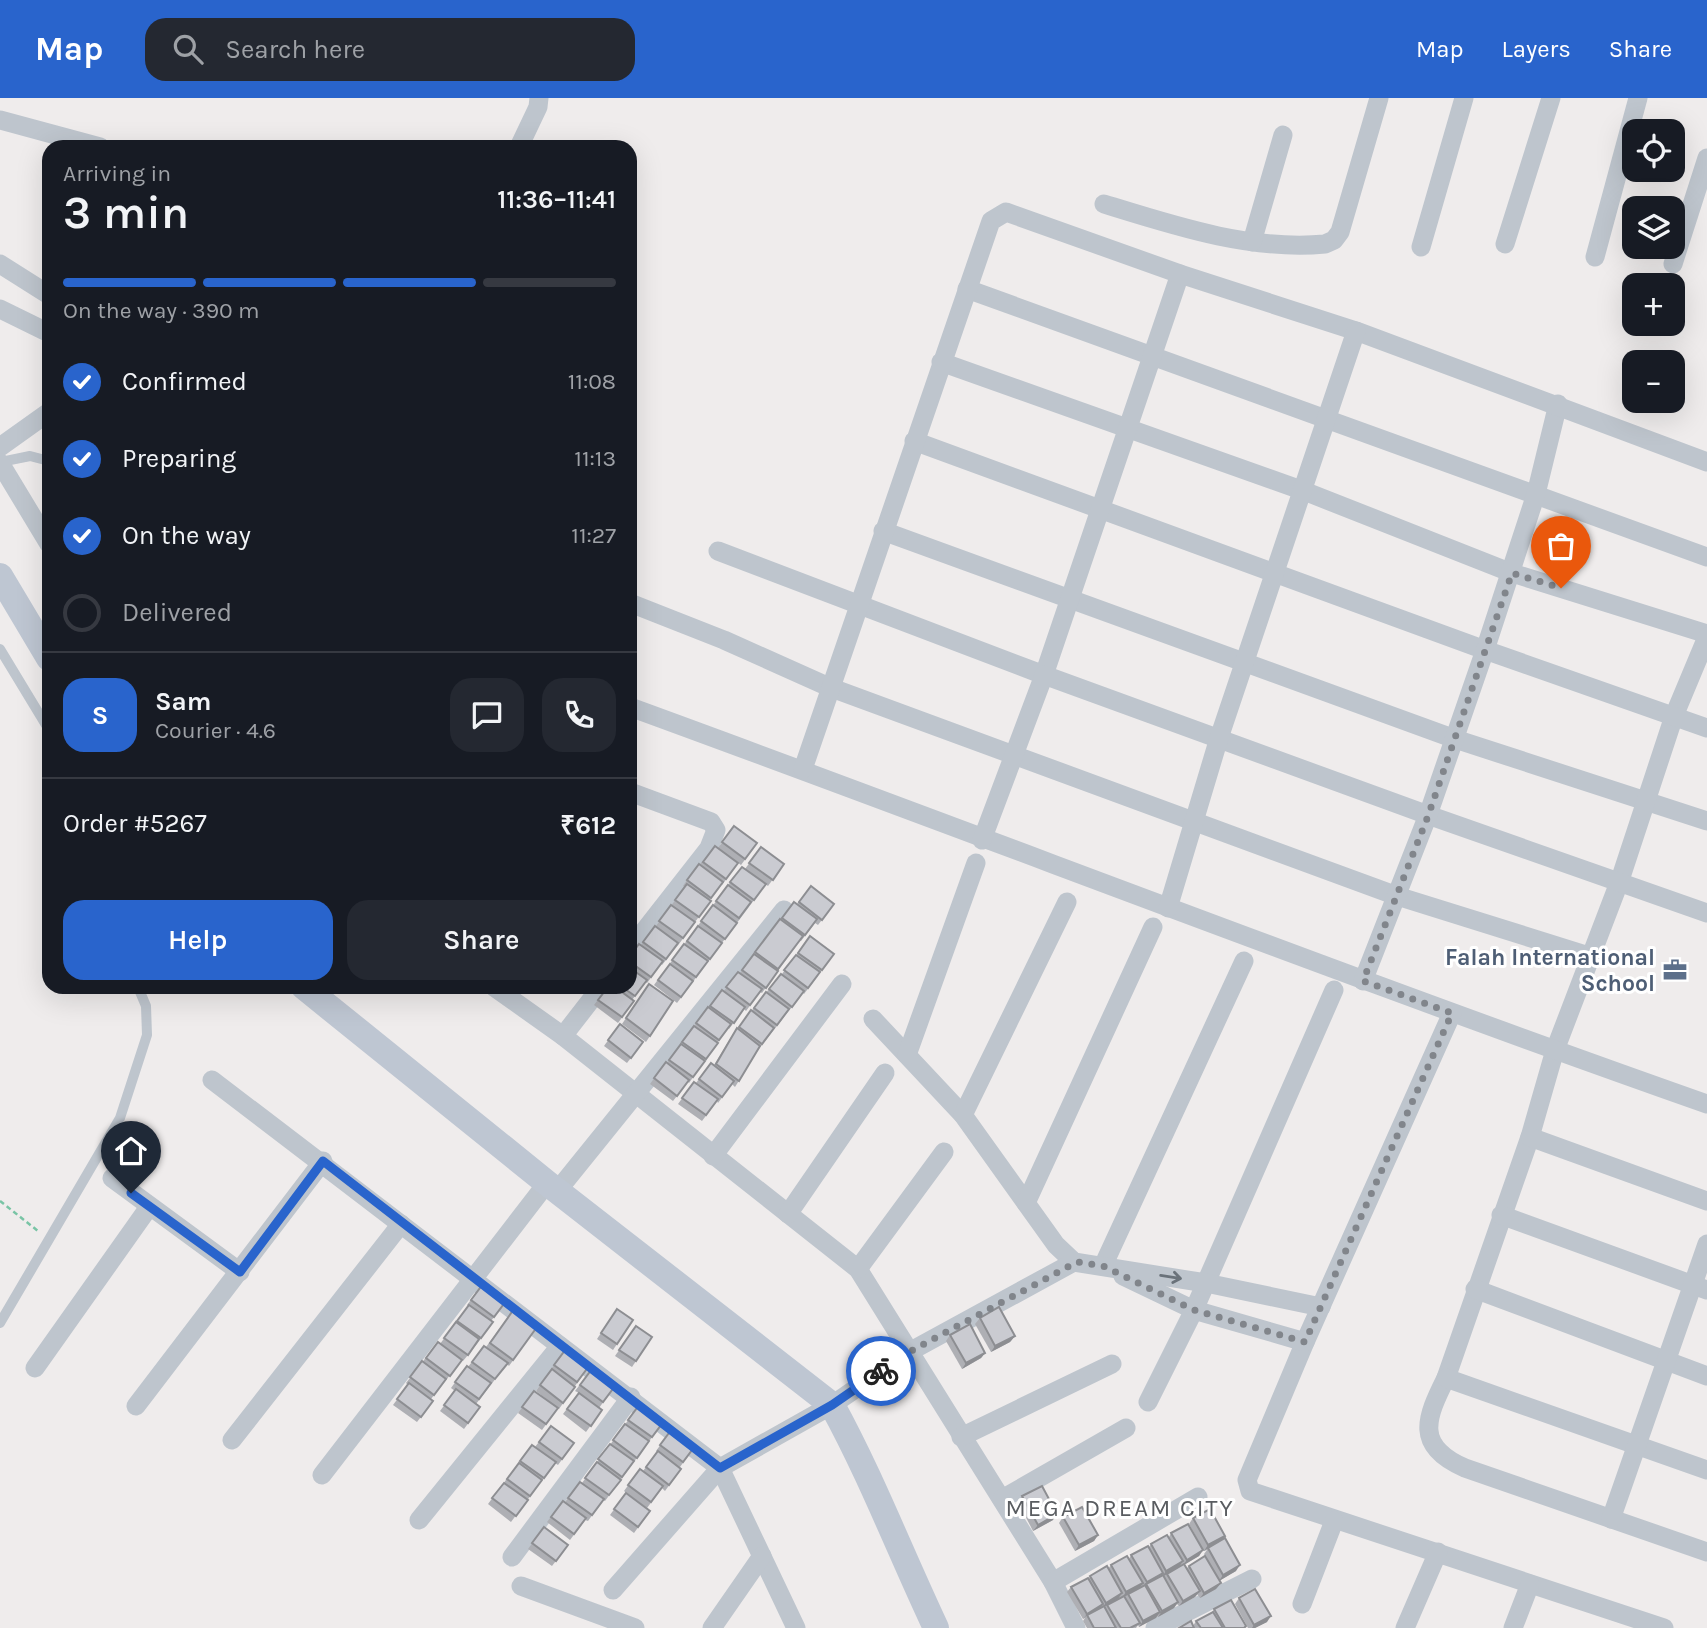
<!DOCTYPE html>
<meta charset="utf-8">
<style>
body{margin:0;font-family:Karla,sans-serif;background:#242831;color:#f1f3f6;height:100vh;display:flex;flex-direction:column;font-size:26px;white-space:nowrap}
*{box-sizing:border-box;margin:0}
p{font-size:23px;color:#9ea1a6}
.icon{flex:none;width:38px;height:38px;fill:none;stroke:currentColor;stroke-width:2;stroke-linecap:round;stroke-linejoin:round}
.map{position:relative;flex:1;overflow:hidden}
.drawer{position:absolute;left:42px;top:42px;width:595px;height:854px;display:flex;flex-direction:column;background:#171b24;border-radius:21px;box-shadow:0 7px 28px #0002}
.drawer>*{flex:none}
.tools{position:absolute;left:1622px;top:21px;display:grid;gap:14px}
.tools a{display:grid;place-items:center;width:63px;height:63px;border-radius:14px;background:#171b24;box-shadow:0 7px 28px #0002;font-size:35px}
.pin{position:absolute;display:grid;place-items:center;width:60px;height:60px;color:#fff;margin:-72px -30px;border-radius:50% 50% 50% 0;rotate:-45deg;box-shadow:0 0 7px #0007}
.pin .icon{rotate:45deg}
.courier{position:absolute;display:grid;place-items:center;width:70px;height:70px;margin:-35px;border:5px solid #2964cc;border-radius:50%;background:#fff;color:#222;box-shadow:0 2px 9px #0007}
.head em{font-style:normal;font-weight:600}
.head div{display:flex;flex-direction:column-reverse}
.head{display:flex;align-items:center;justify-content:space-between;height:119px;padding:0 21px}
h1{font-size:46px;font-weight:600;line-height:52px}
.bar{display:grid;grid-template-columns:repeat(4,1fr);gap:10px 7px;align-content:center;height:84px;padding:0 21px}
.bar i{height:9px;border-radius:5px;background:#363941}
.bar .active{background:#2964cc}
.bar p{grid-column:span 4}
.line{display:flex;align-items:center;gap:18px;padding:0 21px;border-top:2px solid #363941}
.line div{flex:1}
.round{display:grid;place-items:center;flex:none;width:74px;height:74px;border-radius:21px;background:#242831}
ol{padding:0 21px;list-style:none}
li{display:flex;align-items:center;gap:21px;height:77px}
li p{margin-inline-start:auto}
li .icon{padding:7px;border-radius:50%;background:#2964cc;color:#fff;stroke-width:4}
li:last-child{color:#9ea1a6}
li i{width:38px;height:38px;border:4px solid #363941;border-radius:50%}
.button{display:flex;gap:14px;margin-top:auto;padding:14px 21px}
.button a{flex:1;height:80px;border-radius:21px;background:#2964cc;color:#fff;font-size:28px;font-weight:600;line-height:80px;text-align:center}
.button a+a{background:#242831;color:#f1f3f6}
header{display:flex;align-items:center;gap:42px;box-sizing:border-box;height:98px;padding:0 35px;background:#2964cc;color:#fff}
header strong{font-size:33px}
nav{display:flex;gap:38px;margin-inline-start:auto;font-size:24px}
.search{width:490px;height:63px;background:#242831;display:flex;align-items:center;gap:18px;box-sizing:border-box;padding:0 24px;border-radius:21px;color:#9ea1a6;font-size:26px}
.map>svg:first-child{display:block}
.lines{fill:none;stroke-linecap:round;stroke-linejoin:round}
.path{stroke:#79c4a5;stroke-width:2.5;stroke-dasharray:5 3.5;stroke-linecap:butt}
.service{stroke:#bec5cd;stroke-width:10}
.minor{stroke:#bec5cd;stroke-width:19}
.secondary{stroke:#bec6d2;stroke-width:26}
.wall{fill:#aeafb4}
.shaded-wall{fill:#8d8e92}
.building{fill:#cacbd1;stroke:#8d8e92;stroke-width:2}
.oneway{stroke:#6a727a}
.done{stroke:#81858b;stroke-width:7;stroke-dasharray:0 12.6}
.route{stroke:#2964cc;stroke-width:9}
.labels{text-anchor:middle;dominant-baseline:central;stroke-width:6;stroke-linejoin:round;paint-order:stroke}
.service-label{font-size:23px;font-weight:bold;fill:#4e5e75;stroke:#fff;text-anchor:end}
.neighbourhood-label{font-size:24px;letter-spacing:2px;fill:#595c60;stroke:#fff}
</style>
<header>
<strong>Map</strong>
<div class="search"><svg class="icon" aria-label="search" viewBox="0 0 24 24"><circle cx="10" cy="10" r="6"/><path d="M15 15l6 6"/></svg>Search here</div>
<nav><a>Map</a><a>Layers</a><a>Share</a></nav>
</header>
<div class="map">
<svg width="1707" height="1530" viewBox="0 0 1707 1530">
<rect width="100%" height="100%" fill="#efecec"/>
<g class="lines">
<path class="path" d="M0 1103 38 1133"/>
<g class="service">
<path d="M0 364 30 358 49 363"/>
<path d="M0 551 49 632"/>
<path d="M0 1225 120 1020 147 937 146 908 138 889"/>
</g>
<g class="minor">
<path d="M0 22 100 49"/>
<path d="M519 49 538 9 539 0"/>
<path d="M1104 106C1175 128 1251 153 1325 146L1334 142 1340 134 1379 0"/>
<path d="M1252 144 1283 37"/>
<path d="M1505 146 1551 0"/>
<path d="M1421 149 1464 0"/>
<path d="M1595 159 1638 0"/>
<path d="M0 166 49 197"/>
<path d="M1673 166 1707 60"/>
<path d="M967 191 1707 459"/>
<path d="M0 211 49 235"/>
<path d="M941 264 1304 393 1512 475 1707 536"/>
<path d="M914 343 1485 552 1536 396 1558 306"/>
<path d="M0 349 49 314"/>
<path d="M0 365 49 446"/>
<path d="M883 433 1455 641 1707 723"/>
<path d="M718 453 1044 577 1180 176"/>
<path d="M630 505 724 542 829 589 1397 798 1589 858"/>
<path d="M1707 539 1674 618 1620 782 1555 952 1530 1039 1446 1280C1426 1320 1414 1348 1465 1370L1707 1454"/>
<path d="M630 609C989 740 1346 879 1707 1006"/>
<path d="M803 671 991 123 1006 114 1180 176 1356 233 1707 364"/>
<path d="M630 694 711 724 716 732 709 750 630 851"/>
<path d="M982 742 1044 577 1428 717 1707 815"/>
<path d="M1168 810 1219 640 1356 233"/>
<path d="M1363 883 1428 717 1485 552 1707 630"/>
<path d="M494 889 563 938 858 1171 1053 1484 1076 1530"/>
<path d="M1452 915 1305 1244 1247 1382 1250 1393 1664 1530"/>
<path d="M873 921 963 1017 1056 1147 1074 1164"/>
<path d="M563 938 601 889"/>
<path d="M907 957 976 765"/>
<path d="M212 982 720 1370 796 1530"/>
<path d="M963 1017 1067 804"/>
<path d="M1530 1039 1707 1103"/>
<path d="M713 1058 842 886"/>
<path d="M112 1080 240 1174"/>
<path d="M558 1092 784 812"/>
<path d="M1026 1105 1153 829"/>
<path d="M788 1116 885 975"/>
<path d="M1501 1117 1707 1192"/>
<path d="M1103 1168 1244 863"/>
<path d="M858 1171 944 1054"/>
<path d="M1123 1178 1194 1212 1305 1244"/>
<path d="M1475 1191 1707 1278"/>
<path d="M35 1270 149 1109"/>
<path d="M1446 1280 1707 1372"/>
<path d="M1148 1304 1194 1212 1334 892"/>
<path d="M136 1308 323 1063"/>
<path d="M961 1339 1112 1266"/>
<path d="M232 1342 401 1126"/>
<path d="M322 1377 547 1085"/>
<path d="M1002 1401 1126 1330"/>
<path d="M1611 1421 1707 1146"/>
<path d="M419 1422 560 1248"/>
<path d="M512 1459 631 1299"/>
<path d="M1053 1484 1198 1399"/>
<path d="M521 1488 635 1530"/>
<path d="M613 1492 720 1370 832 1307 909 1254 1074 1164 1206 1185 1321 1209"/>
<path d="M1302 1506 1334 1423"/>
<path d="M712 1530 762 1458"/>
<path d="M1155 1530 1252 1481"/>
<path d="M1405 1530 1438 1454"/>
<path d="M1513 1530 1530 1486"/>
</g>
<g class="secondary">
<path d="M0 478 49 560"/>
<path d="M304 889 547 1085 832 1307C871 1378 901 1456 936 1530"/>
</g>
</g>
<g class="wall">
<path d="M734 728 757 745 741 767 718 750Z"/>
<path d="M715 748 738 765 722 787 721 786 709 802 706 809 679 846 662 867 661 866 647 885 645 884 632 902 634 903 618 925 594 907 608 889H630V858L641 847 655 828H656L685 789 683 788 687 782Z"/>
<path d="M761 749 784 766 768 788 745 771Z"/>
<path d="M742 769 766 786 677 905 654 887 728 787Z"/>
<path d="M811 788 834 806 818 827 815 825 801 843 800 842 762 895 760 894 746 913 744 911 729 931 728 930 689 985 688 984 673 1003 650 986 666 964 667 965 708 909H709L722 892 724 893 738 874 740 875 755 854 794 804 797 806Z"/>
<path d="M810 838 834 856 804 896 803 895 758 952 735 989 732 986 718 1005 717 1003 702 1023 678 1006 694 984 696 985 711 965 714 967 733 936 781 876H782Z"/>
<path d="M649 886 673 903 646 944 622 926Z"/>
<path d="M620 926 643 944 627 965 604 948Z"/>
<path d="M483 1186 506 1203 491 1223 493 1224 477 1246 463 1263 462 1262 431 1301 433 1303 417 1324 393 1307 408 1287 406 1285 438 1244 440 1246 468 1208 467 1207Z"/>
<path d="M514 1211 537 1229 509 1268 507 1266 476 1306 480 1309 464 1331 440 1313 455 1293 451 1290 467 1268 468 1269 484 1248 486 1249Z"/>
<path d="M617 1211 633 1222 613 1252 597 1241Z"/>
<path d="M980 1220 1015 1238 1010 1244 991 1254 975 1226Z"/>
<path d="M636 1228 652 1239 632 1269 615 1258Z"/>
<path d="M950 1237 985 1255 981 1260 962 1271 946 1243Z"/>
<path d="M554 1267 589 1268 559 1311 536 1293Z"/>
<path d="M592 1271 615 1288 599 1310 602 1312 586 1334 563 1316 579 1295 575 1293Z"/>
<path d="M534 1293 558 1310 542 1332 518 1315Z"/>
<path d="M640 1306 664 1323 605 1403 603 1402 588 1423 585 1422 570 1442 547 1424 563 1403 565 1404 580 1384 582 1385Z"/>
<path d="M551 1328 574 1345 558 1367 555 1365 511 1424 488 1406 532 1347 535 1349Z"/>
<path d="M672 1331 695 1348 680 1369 681 1371 665 1393 662 1390 647 1410 624 1393 640 1371 643 1373 657 1354 656 1353Z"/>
<path d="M626 1395 650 1413 634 1435 610 1417Z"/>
<path d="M1022 1398 1053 1422 1033 1433 1018 1404Z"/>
<path d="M1063 1419 1098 1437 1094 1443 1075 1453 1059 1425Z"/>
<path d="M1193 1420 1222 1442 1236 1473 1219 1483 1204 1456 1207 1452 1204 1453 1189 1426Z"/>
<path d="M544 1429 568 1447 552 1468 528 1451Z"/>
<path d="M1171 1435 1203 1452 1199 1458 1184 1467 1187 1470 1189 1468 1221 1485 1216 1491 1200 1500 1197 1496 1195 1499 1179 1508 1177 1506 1174 1510 1158 1519 1157 1518 1139 1529 1138 1527 1136 1530H1087L1083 1523 1085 1520 1083 1521 1067 1494 1071 1489 1089 1480 1090 1478 1108 1471 1111 1467 1129 1461 1131 1457 1149 1449 1151 1446 1169 1439Z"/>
<path d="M1239 1500 1267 1524 1255 1530H1248L1235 1506Z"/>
<path d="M1214 1511 1246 1528 1245 1530H1179L1193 1528 1196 1523 1212 1514Z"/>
</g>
<g class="shaded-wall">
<path d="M1015 1238 1010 1244 991 1254 995 1248Z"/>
<path d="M985 1255 981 1260 962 1271 966 1265Z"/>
<path d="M1057 1416 1053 1422 1033 1433 1038 1427Z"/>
<path d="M1098 1437 1094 1443 1075 1453 1079 1447Z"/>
<path d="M1225 1438 1221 1444 1208 1450 1204 1453 1208 1447Z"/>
<path d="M1203 1452 1199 1458 1182 1468 1187 1462Z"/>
<path d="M1183 1463 1179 1469 1162 1479 1166 1473Z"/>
<path d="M1240 1467 1236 1473 1219 1483 1223 1477Z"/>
<path d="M1143 1485 1139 1491 1122 1500 1126 1494Z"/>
<path d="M1221 1485 1216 1491 1200 1500 1204 1495Z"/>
<path d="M1200 1493 1195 1499 1179 1508 1183 1503Z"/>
<path d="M1122 1495 1118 1501 1102 1510 1106 1505Z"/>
<path d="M1178 1504 1174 1510 1158 1519 1162 1513Z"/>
<path d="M1103 1506 1099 1512 1087 1517 1083 1521 1087 1516Z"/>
<path d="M1160 1514 1156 1520 1139 1529 1143 1523Z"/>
<path d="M1271 1518 1267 1524 1255 1530H1252L1254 1527Z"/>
</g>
<g class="building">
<path d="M734 728 757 745 745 761 722 744Z"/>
<path d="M715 748 738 765 726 781 703 764Z"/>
<path d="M761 749 784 766 773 782 749 765Z"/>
<path d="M699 766 723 784 711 800 687 782Z"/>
<path d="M742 769 766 786 754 802 730 784Z"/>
<path d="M687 786 711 803 699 819 675 802Z"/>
<path d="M728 787 751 804 739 820 716 803Z"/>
<path d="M811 788 834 806 822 822 799 804Z"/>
<path d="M794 804 817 821 805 837 782 820Z"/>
<path d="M671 807 695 824 683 840 659 823Z"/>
<path d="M713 807 737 825 725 841 701 823Z"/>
<path d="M780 821 803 838 778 871 755 854Z"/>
<path d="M655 828 678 845 666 861 643 844Z"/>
<path d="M698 828 722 845 710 861 687 843Z"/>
<path d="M810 838 834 856 822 872 798 855Z"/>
<path d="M639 846 663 863 651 879 630 864V858Z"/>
<path d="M684 846 708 863 696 879 672 862Z"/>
<path d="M754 856 778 873 766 890 742 872Z"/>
<path d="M796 857 820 874 808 890 784 872Z"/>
<path d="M670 866 693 883 681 899 658 882Z"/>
<path d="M630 870 647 882 635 898 622 889H630Z"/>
<path d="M738 874 762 891 750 907 726 889Z"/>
<path d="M781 876 804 893 792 909 769 891Z"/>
<path d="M649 886 673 903 650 938 626 920Z"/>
<path d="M608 889H615L634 903 622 919 598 902Z"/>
<path d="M722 892 745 909 734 925 710 908Z"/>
<path d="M766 894 789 911 777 927 754 910Z"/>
<path d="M708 909 731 926 719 942 696 925Z"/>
<path d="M751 912 774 930 762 946 739 929Z"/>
<path d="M620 926 643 944 631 960 608 942Z"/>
<path d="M694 928 718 945 706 961 682 944Z"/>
<path d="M737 930 760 948 739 983 716 966Z"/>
<path d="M681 946 705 963 693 979 669 962Z"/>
<path d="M666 964 689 982 677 998 654 980Z"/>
<path d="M711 965 734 983 722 999 699 981Z"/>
<path d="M694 984 718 1001 706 1017 682 1000Z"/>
<path d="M483 1186 506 1203 494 1219 471 1202Z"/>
<path d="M469 1207 493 1224 481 1240 457 1223Z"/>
<path d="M999 1209 1015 1238 995 1248 980 1220Z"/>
<path d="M514 1211 537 1229 513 1262 490 1245Z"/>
<path d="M617 1211 633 1222 617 1246 601 1235Z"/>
<path d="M456 1224 479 1241 468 1257 444 1240Z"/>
<path d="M970 1226 985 1255 966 1265 950 1237Z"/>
<path d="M636 1228 652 1239 636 1263 619 1252Z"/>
<path d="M438 1244 462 1262 450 1278 426 1260Z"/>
<path d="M484 1248 508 1265 495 1281 472 1264Z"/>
<path d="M566 1251 589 1268 577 1284 554 1267Z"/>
<path d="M422 1263 446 1281 434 1297 410 1279Z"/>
<path d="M467 1268 491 1285 479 1301 455 1284Z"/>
<path d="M552 1271 575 1289 563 1305 540 1287Z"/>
<path d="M592 1271 615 1288 603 1304 580 1287Z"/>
<path d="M409 1285 433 1303 421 1319 397 1301Z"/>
<path d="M456 1291 480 1309 468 1325 444 1307Z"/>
<path d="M534 1293 558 1310 546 1326 522 1309Z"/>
<path d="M579 1295 602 1312 591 1328 567 1311Z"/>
<path d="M640 1306 664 1323 652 1339 628 1322Z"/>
<path d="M625 1326 649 1343 637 1360 613 1342Z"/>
<path d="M551 1328 574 1345 562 1361 539 1344Z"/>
<path d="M672 1331 695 1348 683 1364 660 1347Z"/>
<path d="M610 1346 634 1363 622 1379 598 1361Z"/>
<path d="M532 1347 556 1364 544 1380 520 1363Z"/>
<path d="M658 1353 681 1371 669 1387 646 1369Z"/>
<path d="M597 1364 621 1382 609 1397 585 1380Z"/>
<path d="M519 1365 542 1382 530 1398 507 1381Z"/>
<path d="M640 1371 663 1388 651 1404 628 1387Z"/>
<path d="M580 1384 604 1401 592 1417 568 1400Z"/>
<path d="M504 1385 528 1402 516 1418 492 1400Z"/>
<path d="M1042 1388 1057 1416 1038 1427 1022 1398Z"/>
<path d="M626 1395 650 1413 638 1429 614 1411Z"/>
<path d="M563 1403 586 1420 574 1436 551 1419Z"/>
<path d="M1082 1409 1098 1437 1079 1447 1063 1419Z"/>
<path d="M1210 1411 1225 1438 1208 1447 1193 1420Z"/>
<path d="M1188 1426 1203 1452 1187 1462 1171 1435Z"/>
<path d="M544 1429 568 1447 556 1463 532 1445Z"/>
<path d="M1167 1437 1183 1463 1166 1473 1151 1446Z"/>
<path d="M1225 1440 1240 1467 1223 1477 1208 1450Z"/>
<path d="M1148 1448 1163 1475 1147 1484 1131 1457Z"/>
<path d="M1127 1458 1143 1485 1126 1494 1111 1467Z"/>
<path d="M1205 1458 1221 1485 1204 1495 1189 1468Z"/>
<path d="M1184 1466 1200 1493 1183 1503 1167 1476Z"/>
<path d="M1107 1468 1122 1495 1106 1505 1090 1478Z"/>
<path d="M1163 1477 1178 1504 1162 1513 1146 1486Z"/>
<path d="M1088 1480 1103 1506 1087 1516 1071 1489Z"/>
<path d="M1145 1487 1160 1514 1143 1523 1128 1496Z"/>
<path d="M1255 1491 1271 1518 1254 1527 1239 1500Z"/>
<path d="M1124 1498 1140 1525 1130 1530H1121L1107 1507Z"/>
<path d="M1231 1502 1246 1528 1244 1530H1225L1214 1511Z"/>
<path d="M1104 1508 1116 1530H1094L1087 1517Z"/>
<path d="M1213 1514 1223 1530H1201L1196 1523Z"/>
<path d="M1191 1523 1194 1530H1179Z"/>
</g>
<defs><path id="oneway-shaft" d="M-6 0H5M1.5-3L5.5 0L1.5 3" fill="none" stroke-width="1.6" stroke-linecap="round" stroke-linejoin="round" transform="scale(1.75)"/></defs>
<use class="oneway" href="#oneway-shaft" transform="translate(1171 1179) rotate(9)"/>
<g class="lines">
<path class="done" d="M881 1273 909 1254 1077 1164 1103 1168 1194 1212 1305 1244 1452 915 1363 883 1428 718 1512 475 1561 490"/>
<path class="route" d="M131 1095 240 1174 323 1063 720 1370 832 1307 881 1273"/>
</g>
<defs>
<g id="office-bare" transform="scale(1.89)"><path d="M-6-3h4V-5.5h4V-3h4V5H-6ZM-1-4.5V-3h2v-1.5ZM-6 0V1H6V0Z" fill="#5c6f8a" stroke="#fff" stroke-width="2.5" paint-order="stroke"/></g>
</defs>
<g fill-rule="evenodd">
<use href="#office-bare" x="1675" y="872"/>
</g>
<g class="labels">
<g class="service-label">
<text x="1655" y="859">Falah International<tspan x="1655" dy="26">School</tspan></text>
</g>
<g class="neighbourhood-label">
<text x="1120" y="1410">MEGA DREAM CITY</text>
</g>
</g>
</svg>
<div class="tools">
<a><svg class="icon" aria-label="locate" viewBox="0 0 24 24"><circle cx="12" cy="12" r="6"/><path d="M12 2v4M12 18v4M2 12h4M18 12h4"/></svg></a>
<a><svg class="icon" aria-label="layers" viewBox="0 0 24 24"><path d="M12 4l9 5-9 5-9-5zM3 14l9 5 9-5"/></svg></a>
<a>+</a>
<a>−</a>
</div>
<div class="pin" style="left:1561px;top:490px;background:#ea580c"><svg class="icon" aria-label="bag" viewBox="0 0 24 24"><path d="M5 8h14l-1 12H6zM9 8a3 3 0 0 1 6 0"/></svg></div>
<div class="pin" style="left:131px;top:1095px;background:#1f2937"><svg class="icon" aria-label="home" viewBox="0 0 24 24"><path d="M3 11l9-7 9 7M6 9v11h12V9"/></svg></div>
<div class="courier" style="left:881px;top:1273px"><svg class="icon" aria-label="bike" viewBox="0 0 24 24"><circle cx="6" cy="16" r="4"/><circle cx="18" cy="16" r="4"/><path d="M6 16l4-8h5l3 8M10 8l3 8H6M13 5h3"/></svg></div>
<section class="drawer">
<div class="head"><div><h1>3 min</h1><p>Arriving in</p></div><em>11:36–11:41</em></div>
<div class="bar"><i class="active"></i><i class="active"></i><i class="active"></i><i></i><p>On the way · 390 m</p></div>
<ol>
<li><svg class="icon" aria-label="check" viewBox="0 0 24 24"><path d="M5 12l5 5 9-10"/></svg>Confirmed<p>11:08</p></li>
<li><svg class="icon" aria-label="check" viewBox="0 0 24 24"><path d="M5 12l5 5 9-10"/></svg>Preparing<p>11:13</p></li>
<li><svg class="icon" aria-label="check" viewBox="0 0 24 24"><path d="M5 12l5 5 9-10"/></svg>On the way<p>11:27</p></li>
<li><i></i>Delivered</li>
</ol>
<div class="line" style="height:126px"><b class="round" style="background:#2964cc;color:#fff">S</b><div><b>Sam</b><p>Courier · 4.6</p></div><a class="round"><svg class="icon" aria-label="chat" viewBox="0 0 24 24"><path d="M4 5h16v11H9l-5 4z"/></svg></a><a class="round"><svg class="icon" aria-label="phone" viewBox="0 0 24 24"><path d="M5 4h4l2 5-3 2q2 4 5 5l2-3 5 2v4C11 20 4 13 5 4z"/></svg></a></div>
<div class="line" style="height:91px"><div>Order #5267</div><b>₹612</b></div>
<div class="button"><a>Help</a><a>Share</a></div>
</section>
</div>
